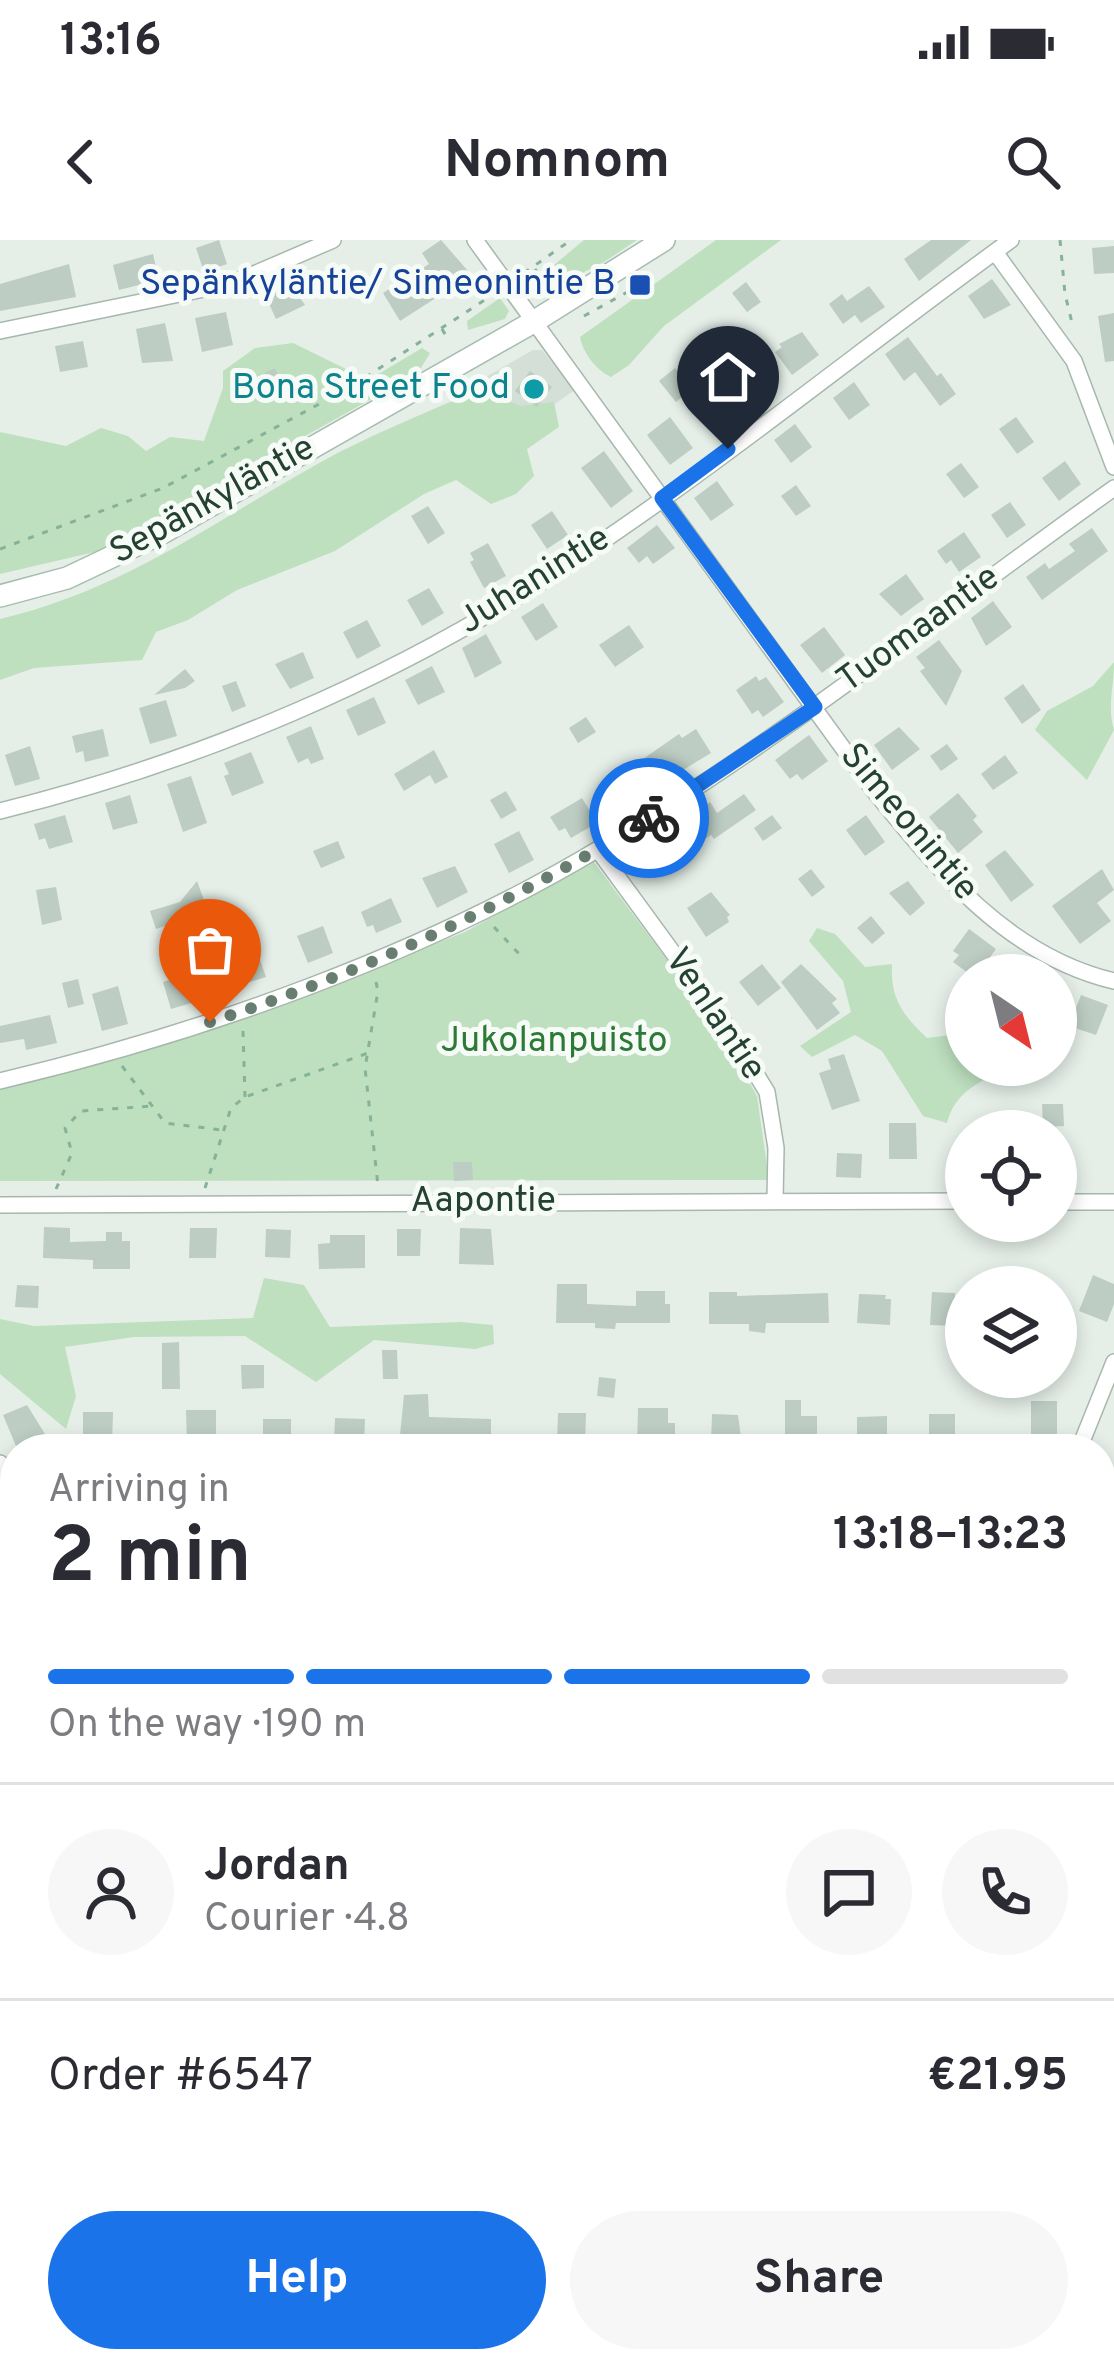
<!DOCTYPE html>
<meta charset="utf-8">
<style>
body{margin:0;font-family:Overpass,sans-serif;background:#f7f7f7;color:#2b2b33;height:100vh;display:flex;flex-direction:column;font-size:45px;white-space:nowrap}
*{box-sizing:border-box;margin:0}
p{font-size:39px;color:#7c7c81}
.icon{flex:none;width:66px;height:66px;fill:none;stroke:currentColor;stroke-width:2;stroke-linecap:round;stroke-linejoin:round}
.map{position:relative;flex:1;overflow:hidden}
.sheet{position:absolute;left:0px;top:1194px;width:1116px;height:939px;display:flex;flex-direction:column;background:#fff;border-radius:48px 48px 0 0;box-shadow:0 6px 18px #0003}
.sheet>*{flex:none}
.needle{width:78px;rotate:145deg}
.controls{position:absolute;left:945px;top:714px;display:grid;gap:24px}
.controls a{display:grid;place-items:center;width:132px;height:132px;border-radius:50%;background:#fff;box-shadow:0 6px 18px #0003;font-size:60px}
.pin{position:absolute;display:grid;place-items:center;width:102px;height:102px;color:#fff;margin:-123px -51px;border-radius:50% 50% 50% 0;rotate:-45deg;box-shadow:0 0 12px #0007}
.pin .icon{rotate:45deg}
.courier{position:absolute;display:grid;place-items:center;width:120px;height:120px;margin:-60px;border:9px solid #1a73e8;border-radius:50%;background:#fff;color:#222;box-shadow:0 3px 15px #0007}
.headline em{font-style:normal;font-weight:700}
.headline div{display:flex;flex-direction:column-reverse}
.headline{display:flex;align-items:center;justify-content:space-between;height:204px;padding:0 48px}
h1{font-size:78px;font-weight:700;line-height:90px}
.bar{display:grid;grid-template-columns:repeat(4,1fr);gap:18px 12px;align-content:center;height:144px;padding:0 48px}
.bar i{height:15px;border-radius:9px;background:#e1e1e2}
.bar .active{background:#1a73e8}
.bar p{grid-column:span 4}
.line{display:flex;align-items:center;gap:30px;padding:0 48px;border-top:3px solid #e1e1e2}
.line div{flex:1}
.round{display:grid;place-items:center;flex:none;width:126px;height:126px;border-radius:63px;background:#f7f7f7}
.primary-button{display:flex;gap:24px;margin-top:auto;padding:24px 48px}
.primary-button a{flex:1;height:138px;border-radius:72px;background:#1a73e8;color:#fff;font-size:48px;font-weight:700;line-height:138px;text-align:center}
.primary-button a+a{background:#f7f7f7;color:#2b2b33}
.status{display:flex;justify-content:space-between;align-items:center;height:84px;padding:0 60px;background:#fff;direction:ltr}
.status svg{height:33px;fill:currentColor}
header{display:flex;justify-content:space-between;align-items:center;height:156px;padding:0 48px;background:#fff;font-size:54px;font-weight:700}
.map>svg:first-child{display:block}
.built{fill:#d3dfd7}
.green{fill:#bee0bf}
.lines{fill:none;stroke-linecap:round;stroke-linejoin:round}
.stream{stroke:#8dd3cc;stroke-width:6}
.building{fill:#bdcdc3}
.minor-casing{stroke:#a7b7ad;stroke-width:18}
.secondary-casing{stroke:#a6bdb0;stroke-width:24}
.path{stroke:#85b298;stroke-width:3;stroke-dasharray:6 9;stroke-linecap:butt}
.minor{stroke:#fff;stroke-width:15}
.secondary{stroke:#fff;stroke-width:21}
.done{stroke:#687e71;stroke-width:12;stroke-dasharray:0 21.6}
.route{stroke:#1a73e8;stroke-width:15}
.transit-dot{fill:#1a4fb4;stroke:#f6fbf7;stroke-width:4.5}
.culture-dot{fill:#0f9aa8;stroke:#f6fbf7;stroke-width:4.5}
.labels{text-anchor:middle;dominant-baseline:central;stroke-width:10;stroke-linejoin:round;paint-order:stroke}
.transit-label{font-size:36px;fill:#164399;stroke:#f6fbf7;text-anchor:end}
.culture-label{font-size:36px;fill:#0d838f;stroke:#f6fbf7;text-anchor:end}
.street-label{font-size:36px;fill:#244131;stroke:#f6fbf7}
.park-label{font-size:36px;fill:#2d7936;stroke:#f6fbf7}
</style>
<div class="status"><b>13:16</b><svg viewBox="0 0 49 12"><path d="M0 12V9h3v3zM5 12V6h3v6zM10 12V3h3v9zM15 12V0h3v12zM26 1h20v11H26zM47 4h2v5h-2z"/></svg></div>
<header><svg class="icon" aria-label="back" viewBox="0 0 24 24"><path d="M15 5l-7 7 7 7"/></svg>Nomnom<svg class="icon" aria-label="search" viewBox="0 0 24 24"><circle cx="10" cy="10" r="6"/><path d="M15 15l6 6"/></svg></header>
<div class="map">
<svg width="1114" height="2131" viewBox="0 0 1114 2131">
<rect width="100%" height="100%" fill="#e5efe8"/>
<path class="built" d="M533 110H542L575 150 515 191 479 141Z"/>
<g class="green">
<path d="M584 0H637L604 22 554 47 548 30Z"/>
<path d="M716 0H781L664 86 629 125 611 137C596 130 583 113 580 97Z"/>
<path d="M500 58 509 71 505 79 468 90 467 81Z"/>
<path d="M293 103 350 131 355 148 422 108 430 113 418 133 99 311 0 334V192L66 206 101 188 128 196 146 211 170 197 204 201 223 148V131L255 108Z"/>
<path d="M479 149 521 166 554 162 559 187 527 209 534 236 516 254 491 264 456 240 424 254 335 311 237 350 188 380 156 392 142 420 34 428 0 440V379C126 349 211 283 321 222 371 194 427 173 479 149Z"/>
<path d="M1114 422C1114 447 1107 467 1114 490L1087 540 1035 490 1047 471 1093 446Z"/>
<path d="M593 621 719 789 757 856 769 940 0 941V846L237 781 465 692Z"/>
<path d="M817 688 835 694 865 727 892 724C890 759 903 775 927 798L966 793V825H1009L1008 828C980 842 955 851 947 883L923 876 882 811 855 795 812 817 800 806 851 772 843 741 809 701Z"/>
<path d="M264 1038 304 1045 330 1087 460 1082 493 1085 494 1104 475 1109 374 1100 316 1142 245 1096 134 1097 65 1107 76 1156 66 1189 0 1134V1079L34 1086 253 1078Z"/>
<path d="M1114 1459V1627L1101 1637V1486Z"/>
<path d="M0 1577 15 1606V2118H177L183 2131H0Z"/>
<path d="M1101 2031C1114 2055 1114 2087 1101 2111Z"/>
<path d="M205 2118H649L633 2131H211Z"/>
<path d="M981 2118H1096L1086 2131H972Z"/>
</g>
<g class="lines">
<g class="stream">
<path d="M0 1674 15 1708"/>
<path d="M185 2118 191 2131"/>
</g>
</g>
<g class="building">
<path d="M219 0 227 24 204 32 196 8Z"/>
<path d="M441 0 468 31 450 43 453 47 400 81 383 53 429 24 422 13Z"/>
<path d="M931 0H971L919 41 904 19Z"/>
<path d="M1114 6V33L1094 34 1092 8Z"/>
<path d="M153 14 159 40 119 50 113 25Z"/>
<path d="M69 24 76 57 0 71V44Z"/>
<path d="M992 39 1011 65 984 79 968 56Z"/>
<path d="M746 42 761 62 747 72 732 53Z"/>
<path d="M290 43 305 65 276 79 265 55Z"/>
<path d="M869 46 885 67 861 83 855 75 843 84 829 64 842 54 847 61Z"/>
<path d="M226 72 233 105 202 112 195 78Z"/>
<path d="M1114 73V121L1105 122 1098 76Z"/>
<path d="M165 83 173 121 142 123 136 89Z"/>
<path d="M802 92 819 115 792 135 775 112 782 107 779 104Z"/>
<path d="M908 97 937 136 941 133 956 154 940 166 915 132 904 141 885 114Z"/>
<path d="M83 101 88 127 60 132 55 106Z"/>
<path d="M275 128 286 152 270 160 258 136Z"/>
<path d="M675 128 692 148 676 162 659 141Z"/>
<path d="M746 129 765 155 737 176 718 150Z"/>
<path d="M530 131 552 147 537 167 515 151Z"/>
<path d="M854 142 870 165 849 180 833 158Z"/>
<path d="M670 177 693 208 670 225 647 195Z"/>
<path d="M1016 177 1034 202 1017 214 999 189Z"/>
<path d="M795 184 812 207 791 223 774 200Z"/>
<path d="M604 211 633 251 611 268 581 228Z"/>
<path d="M1065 221 1081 244 1059 261 1042 238Z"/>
<path d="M961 223 979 247 964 258 946 234Z"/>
<path d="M717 241 734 265 711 281 694 258Z"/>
<path d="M796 245 811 266 796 276 781 256Z"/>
<path d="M1010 262 1026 285 1007 298 991 275Z"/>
<path d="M428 266 445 293 428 304 411 276Z"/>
<path d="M552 271 568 295 547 309 531 285Z"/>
<path d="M657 285 675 308 653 324 647 316 639 323 627 308Z"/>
<path d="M1092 288 1108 311 1042 360 1026 337 1045 323 1049 329 1075 311 1069 304Z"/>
<path d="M964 292 981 317 959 332 951 320 946 324 937 311Z"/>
<path d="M488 303 506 336 484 348 470 322 474 320 470 313Z"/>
<path d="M906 334 924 359 901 376 879 354Z"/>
<path d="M429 348 444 373 422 386 407 360Z"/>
<path d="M993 361 1012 387 986 406 971 378Z"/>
<path d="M543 363 558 387 536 401 521 377Z"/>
<path d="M367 380 381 406 357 419 343 392Z"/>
<path d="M629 385 644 407 615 427 599 405Z"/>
<path d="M824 387 845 415 822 433 800 405Z"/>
<path d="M486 394 502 423 475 438 462 408Z"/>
<path d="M939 400 962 431 946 466 920 431 925 428 916 417Z"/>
<path d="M303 412 314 438 290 449 275 424Z"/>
<path d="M432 426 445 452 418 465 405 440Z"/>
<path d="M185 429 195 441 185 448 154 455Z"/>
<path d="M756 436 759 441 766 437 784 462 763 477 758 470 752 474 736 450Z"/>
<path d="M236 441 246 466 232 472 222 446Z"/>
<path d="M1023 444 1041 470 1022 484 1004 458Z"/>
<path d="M374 457 386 483 358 496 346 470Z"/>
<path d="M166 460 177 496 150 504 139 468Z"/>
<path d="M586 477 596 492 578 503 569 488Z"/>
<path d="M311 486 324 519 311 524 308 518 298 523 286 497Z"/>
<path d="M899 487 920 509 892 530 874 505Z"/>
<path d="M103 489 109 516 85 522 83 511 76 513 72 496Z"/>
<path d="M696 489 711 513 635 559 620 535 679 494 682 498Z"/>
<path d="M809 495 828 521 802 540 797 534 790 539 775 520Z"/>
<path d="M947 504 958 519 941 531 930 516Z"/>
<path d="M30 506 40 539 15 546 5 515Z"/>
<path d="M434 510 448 537 435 544 430 535 404 551 394 534Z"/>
<path d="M251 512 264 543 232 556 224 536 229 534 224 523Z"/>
<path d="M1005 515 1018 533 993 550 981 534Z"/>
<path d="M191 536 207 583 183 592 167 544Z"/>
<path d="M506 551 517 570 501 579 490 560Z"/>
<path d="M958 553 977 576 973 580 983 592 958 613 929 577Z"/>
<path d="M744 554 756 570 714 599 711 595 702 601 686 579 710 562 717 573Z"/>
<path d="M130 555 138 583 113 590 105 563Z"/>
<path d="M582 558 597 583 571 598 565 588 559 591 550 577Z"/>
<path d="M65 575 73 602 49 609 45 598 39 600 34 584Z"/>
<path d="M772 575 782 588 763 601 754 588Z"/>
<path d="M866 575 885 602 865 616 846 590Z"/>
<path d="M519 591 534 620 509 633 494 604Z"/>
<path d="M338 601 345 618 321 628 313 611Z"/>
<path d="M1005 610 1034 645 1011 662 985 625Z"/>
<path d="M455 626 468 652 437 668 422 638Z"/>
<path d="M811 629 825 647 812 657 798 639Z"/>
<path d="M1102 629 1114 650 1097 663 1111 681 1080 704 1052 666Z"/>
<path d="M197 641 208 671 156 689 150 671 180 662Z"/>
<path d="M908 641 925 663 910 676 889 653Z"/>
<path d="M56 647 62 680 42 685 36 650Z"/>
<path d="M711 652 730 675 727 677 729 682 706 697 687 668Z"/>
<path d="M391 658 402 682 376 693 373 685 367 687 361 672Z"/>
<path d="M871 676 885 693 872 704 857 688Z"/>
<path d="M323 686 333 713 308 723 297 696Z"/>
<path d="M969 689 996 709 980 731 974 726 968 733 953 722 959 715 953 711Z"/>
<path d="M257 711 266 737 240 745 237 737 231 739 225 722Z"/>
<path d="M762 724 781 748 758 766 739 742Z"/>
<path d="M801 724 837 759 832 763 840 773 817 790 781 742Z"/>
<path d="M189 734 198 761 171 769 163 742Z"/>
<path d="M78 739 84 764 68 768 62 743Z"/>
<path d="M118 746 128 784 102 791 92 754Z"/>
<path d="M1081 755 1108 765 1096 795 1069 786Z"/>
<path d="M50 775 57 803 26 810 24 799 0 803V786Z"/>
<path d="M844 814 860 861 832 870 819 833 831 829 828 819Z"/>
<path d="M1042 864H1063L1064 886 1043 887Z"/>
<path d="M889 883H916L917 919H889Z"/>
<path d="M837 913 862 914 861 938 836 937Z"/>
<path d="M453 922H472L473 940 454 941Z"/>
<path d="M44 987 70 988V1002L106 1001V992H122V1001H130V1029H93V1020L43 1018Z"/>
<path d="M190 988H217L216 1018H189Z"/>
<path d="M460 988 491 989 494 1025 459 1024Z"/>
<path d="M266 989 291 990 290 1018 265 1017Z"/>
<path d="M397 989H421L420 1016H397Z"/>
<path d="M330 995H365V1028L319 1029 318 1004 330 1003Z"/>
<path d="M1093 1035 1114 1044V1064L1107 1082 1079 1071Z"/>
<path d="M557 1044H587V1064L636 1066V1051H665V1064H670V1083H616L615 1089 595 1088V1083H556Z"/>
<path d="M17 1045 39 1046 38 1068 15 1067Z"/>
<path d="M709 1052H737V1056L828 1053 829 1083H766L765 1093 749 1091V1084H709Z"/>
<path d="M932 1052 955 1053 954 1086 930 1085Z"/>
<path d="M859 1054 886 1055 885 1059H891L890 1085 857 1083Z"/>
<path d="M179 1102 180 1149H162V1103Z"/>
<path d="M382 1110H397L398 1139H383Z"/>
<path d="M241 1125H264V1148L242 1149Z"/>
<path d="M599 1137 616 1139 614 1158 597 1156Z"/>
<path d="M428 1154 429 1177 491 1179V1206L399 1205 404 1155Z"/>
<path d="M785 1160H801V1176H817V1203H785Z"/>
<path d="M1031 1161H1057V1196L1031 1197Z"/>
<path d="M27 1165 45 1194 16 1206 3 1175Z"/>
<path d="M638 1168H668V1183H675V1199H668L667 1205H637Z"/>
<path d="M186 1170H216V1205H187Z"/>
<path d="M83 1172H113L112 1204 83 1203Z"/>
<path d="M558 1173H586L585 1205 557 1204Z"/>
<path d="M712 1174 738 1175 742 1205 711 1204Z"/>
<path d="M929 1174H955V1197L929 1196Z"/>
<path d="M887 1176V1204H857V1177Z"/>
<path d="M335 1178 365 1179 364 1205 334 1204Z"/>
<path d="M263 1179H291V1206L263 1205Z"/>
<rect x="0" y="1348" width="15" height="36"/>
<path d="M15 1475V1495L0 1500V1480Z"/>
</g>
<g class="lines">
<g class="minor-casing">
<g id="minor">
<path d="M475 0 874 551C939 631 1008 716 1114 741"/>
<path d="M995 12 1074 121 1114 227"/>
<path d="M0 91 233 43 333 0"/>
<path d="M0 571C198 522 393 440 564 327 718 226 862 108 1011 0"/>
<path d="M598 610 728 788 767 852 776 908 775 960"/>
<path d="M0 841C202 793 422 715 600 608 780 501 944 369 1114 248"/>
<path d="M1056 962H1114"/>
<path d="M0 965 966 961"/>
<path d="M1079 1209 1114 1122"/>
<path d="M0 1223 15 1261"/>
<path d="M1101 1756 1114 1774"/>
<path d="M879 2118 899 2131"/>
</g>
</g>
<g class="secondary-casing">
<path id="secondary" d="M0 356 67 338 162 293 535 81 664 0"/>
</g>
<g class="path">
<path d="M1060 0 1065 54 1073 87"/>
<path d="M535 29 546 46"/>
<path d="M524 33 571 0"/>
<path d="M584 76 640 45"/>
<path d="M442 89 448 99"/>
<path d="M0 309 163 248 349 148 491 56"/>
<path d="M494 687 522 717"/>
<path d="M376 742 378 751 365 828 378 946"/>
<path d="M243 791 245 857"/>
<path d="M122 826 165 883 222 890"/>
<path d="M205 948 231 868 245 857 368 813"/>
<path d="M56 949 72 913 65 888 81 871 153 866"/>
<path d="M0 1515 15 1511"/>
<path d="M1101 1550 1114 1559"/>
<path d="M0 1612 15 1651"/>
<path d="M0 1807 15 1791"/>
<path d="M0 1861 4 1884 15 1906"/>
<path d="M115 2118 119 2131"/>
<path d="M528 2131 539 2118"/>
</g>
<use href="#minor" class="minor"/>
<use href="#secondary" class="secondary"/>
</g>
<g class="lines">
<path class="done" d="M210 782C364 732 513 663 649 578"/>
<path class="route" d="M649 578 815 467 662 258 728 209"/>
</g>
<rect class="transit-dot" x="628" y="33" width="24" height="24" rx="6"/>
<circle class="culture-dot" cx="534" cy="149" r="12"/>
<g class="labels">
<g class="transit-label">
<text x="616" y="45">Sepänkyläntie/ Simeonintie B</text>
</g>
<g class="culture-label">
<text x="510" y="149">Bona Street Food</text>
</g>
<g class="street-label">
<text transform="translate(213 261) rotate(-29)">Sepänkyläntie</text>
<text transform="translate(535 341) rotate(-32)">Juhanintie</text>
<text transform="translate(919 390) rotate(-36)">Tuomaantie</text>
<text transform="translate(908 583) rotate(50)">Simeonintie</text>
<text transform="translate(714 775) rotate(56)">Venlantie</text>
<text x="483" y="962">Aapontie</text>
</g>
<g class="park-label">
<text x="554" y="802">Jukolanpuisto</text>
</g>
</g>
</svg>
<div class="controls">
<a><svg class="needle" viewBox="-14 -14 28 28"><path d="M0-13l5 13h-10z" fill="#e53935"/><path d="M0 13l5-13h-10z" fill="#7c7c81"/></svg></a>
<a><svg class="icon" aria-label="locate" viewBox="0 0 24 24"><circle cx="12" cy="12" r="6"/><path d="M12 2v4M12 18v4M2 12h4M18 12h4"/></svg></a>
<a><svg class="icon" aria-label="layers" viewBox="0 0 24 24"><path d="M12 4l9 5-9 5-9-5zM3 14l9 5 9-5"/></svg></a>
</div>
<div class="pin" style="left:210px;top:782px;background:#ea580c"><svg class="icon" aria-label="bag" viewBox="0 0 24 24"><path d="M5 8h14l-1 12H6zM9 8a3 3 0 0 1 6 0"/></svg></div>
<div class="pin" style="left:728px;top:209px;background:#1f2937"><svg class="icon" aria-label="home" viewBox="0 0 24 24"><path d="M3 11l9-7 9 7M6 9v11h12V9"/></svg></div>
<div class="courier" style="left:649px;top:578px"><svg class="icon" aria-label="bike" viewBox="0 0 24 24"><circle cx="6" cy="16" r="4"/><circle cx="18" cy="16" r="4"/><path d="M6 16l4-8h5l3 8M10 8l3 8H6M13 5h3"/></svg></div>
<section class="sheet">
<div class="headline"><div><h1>2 min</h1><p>Arriving in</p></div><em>13:18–13:23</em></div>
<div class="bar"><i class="active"></i><i class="active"></i><i class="active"></i><i></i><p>On the way · 190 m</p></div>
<div class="line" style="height:216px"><a class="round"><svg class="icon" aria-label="person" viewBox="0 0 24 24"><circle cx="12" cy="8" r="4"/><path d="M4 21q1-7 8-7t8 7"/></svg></a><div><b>Jordan</b><p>Courier · 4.8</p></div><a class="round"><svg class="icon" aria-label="chat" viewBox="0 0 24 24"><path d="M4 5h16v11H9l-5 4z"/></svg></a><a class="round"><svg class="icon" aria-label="phone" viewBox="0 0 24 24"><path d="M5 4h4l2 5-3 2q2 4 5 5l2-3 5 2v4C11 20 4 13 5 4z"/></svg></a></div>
<div class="line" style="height:156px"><div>Order #6547</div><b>€21.95</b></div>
<div class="primary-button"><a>Help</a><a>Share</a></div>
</section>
</div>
